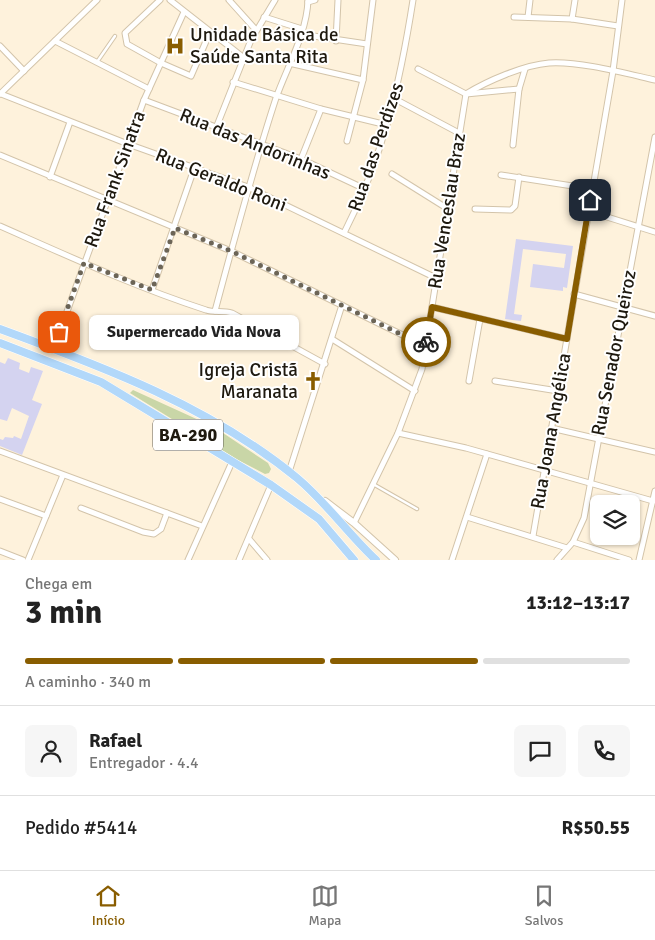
<!DOCTYPE html>
<html lang="pt">
<meta charset="utf-8">
<style>
body{margin:0;font-family:Signika,sans-serif;background:#f6f6f6;color:#222;height:100vh;display:flex;flex-direction:column;font-size:19px;white-space:nowrap}
*{box-sizing:border-box;margin:0}
p{font-size:16px;color:#767676}
.icon{flex:none;width:28px;height:28px;fill:none;stroke:currentColor;stroke-width:2;stroke-linecap:round;stroke-linejoin:round}
.map{position:relative;height:560px;overflow:hidden}
.side{display:flex;flex-direction:column;background:#fff;flex:1}
.side>*{flex:none}
.buttons{position:absolute;left:590px;top:495px;display:grid;gap:10px}
.buttons a{display:grid;place-items:center;width:50px;height:50px;border-radius:8px;background:#fff;box-shadow:0 1px 4px #0004;font-size:25px}
.pin{position:absolute;display:grid;place-items:center;width:42px;height:42px;color:#fff;margin:-21px;border-radius:10px;box-shadow:0 2px 8px #0006}
.courier{position:absolute;display:grid;place-items:center;width:50px;height:50px;margin:-25px;border:4px solid #895d00;border-radius:50%;background:#fff;color:#222;box-shadow:0 1px 6px #0007}
.bubble{position:absolute;height:35px;border-radius:8px;background:#fff;box-shadow:0 1px 4px #0004;font-size:16px;font-weight:800;line-height:35px;text-align:center}
.head em{font-style:normal;font-weight:800}
.head div{display:flex;flex-direction:column-reverse}
.head{display:flex;align-items:center;justify-content:space-between;height:85px;padding:0 25px}
h1{font-size:32px;font-weight:800;line-height:38px}
.bar{display:grid;grid-template-columns:repeat(4,1fr);gap:8px 5px;align-content:center;height:60px;padding:0 25px}
.bar i{height:6px;border-radius:4px;background:#e0e0e0}
.bar .on{background:#895d00}
.bar p{grid-column:span 4}
.line{display:flex;align-items:center;gap:12px;padding:0 25px;border-top:1px solid #e0e0e0}
.line div{flex:1}
.round{display:grid;place-items:center;flex:none;width:52px;height:52px;border-radius:8px;background:#f6f6f6}
.tab-bar{display:flex;justify-content:space-around;align-items:center;height:70px;border-top:1px solid #e0e0e0;background:#fff;font-size:14px;color:#767676}
.tab-bar a{display:grid;justify-items:center;gap:2px}
.tab-bar .on{color:#895d00}
.map>svg:first-child{display:block}
.green{fill:#c9d6a7}
.building{fill:#d4d3f0}
.lines{fill:none;stroke-linecap:round;stroke-linejoin:round}
.service-casing{stroke:#d3c4aa;stroke-width:4.5}
.minor-casing{stroke:#d3c4aa;stroke-width:7}
.tertiary-casing{stroke:#d3c4aa;stroke-width:8}
.primary-casing{stroke:#fff;stroke-width:9}
.service{stroke:#fff;stroke-width:2.5}
.minor{stroke:#fff;stroke-width:5}
.tertiary{stroke:#fff;stroke-width:6}
.primary{stroke:#b2d8fa;stroke-width:8}
.done{stroke:#6c6557;stroke-width:5;stroke-dasharray:0 9}
.route{stroke:#895d00;stroke-width:6}
.labels{text-anchor:middle;dominant-baseline:central;stroke-width:4;stroke-linejoin:round;paint-order:stroke}
.shield{fill:#fff;stroke:#625e57;stroke-width:1}
.shield-label{font-size:18px;font-weight:bold;fill:#1e190f}
.poi-label{font-size:19px;fill:#1e190f;stroke:#fff;text-anchor:start}
.street-label{font-size:19px;fill:#1e190f;stroke:#fff}
</style>
<div class="map">
<svg width="655" height="560" viewBox="0 0 655 560">
<rect width="100%" height="100%" fill="#fef2dc"/>
<path class="green" d="M133 390 214 427 268 463 271 469 269 473 265 474 238 460 130 393Z"/>
<g class="building">
<path d="M516 239 573 246 567 288 563 287V291L530 287 533 264 564 268 566 254 523 249 514 314 522 315 521 321 505 319Z"/>
<path d="M8 358 20 363 19 369 29 373 31 367 43 371 32 400 42 404 22 455 0 446V439L3 440 5 437 13 438 14 436 21 439 29 416 12 408 7 421 0 419V362L5 364Z"/>
</g>
<g class="lines">
<g class="service-casing">
<g id="service">
<path d="M97 62 115 36"/>
<path d="M373 484 417 509"/>
</g>
</g>
<g class="minor-casing">
<g id="minor">
<path d="M160 0 125 33 127 44 161 63 191 76 210 32"/>
<path d="M170 0 244 58"/>
<path d="M229 0 256 30"/>
<path d="M308 2 315 0"/>
<path d="M264 17 302 29"/>
<path d="M514 17 572 19 618 26"/>
<path d="M528 17 530 0"/>
<path d="M572 19 575 0"/>
<path d="M300 34 367 44"/>
<path d="M55 41 149 89"/>
<path d="M336 41 338 0"/>
<path d="M0 46 24 71"/>
<path d="M289 63 363 80"/>
<path d="M418 69 466 94 519 89"/>
<path d="M233 82 321 109 387 125"/>
<path d="M0 94 97 0"/>
<path d="M1 94 128 144 248 187 436 278"/>
<path d="M466 94C487 81 524 65 549 63 579 61 624 73 655 80"/>
<path d="M395 99 459 133"/>
<path d="M144 100 301 159 365 189"/>
<path d="M216 128 251 40 275 0"/>
<path d="M347 141 363 80 373 0"/>
<path d="M513 145 519 89 525 69"/>
<path d="M0 155 231 251 425 346"/>
<path d="M301 159 321 109"/>
<path d="M392 174 448 209"/>
<path d="M501 175 592 189"/>
<path d="M50 177 70 122"/>
<path d="M475 209 511 210 515 206 519 177"/>
<path d="M588 211 655 232"/>
<path d="M0 226C68 256 135 287 206 310 214 313 223 310 232 313L325 364"/>
<path d="M344 233C383 158 400 83 413 0"/>
<path d="M152 290 195 166"/>
<path d="M574 294 655 316"/>
<path d="M432 307 567 339"/>
<path d="M215 311C234 240 253 168 276 98 287 67 307 33 308 0"/>
<path d="M332 339 415 391"/>
<path d="M53 350 144 100 184 12"/>
<path d="M469 381 480 319"/>
<path d="M495 381 558 391"/>
<path d="M551 428 655 452"/>
<path d="M398 433 466 448 653 501"/>
<path d="M0 451 202 526"/>
<path d="M289 472 342 305"/>
<path d="M0 499 46 516"/>
<path d="M81 508 143 532 154 534 161 529 167 513"/>
<path d="M467 517 567 548"/>
<path d="M354 523 398 433 422 369 466 94"/>
<path d="M533 536 613 71 622 0"/>
<path d="M249 539 267 560"/>
<path d="M573 542 629 560"/>
<path d="M0 551 23 560"/>
<path d="M28 560 63 475"/>
<path d="M188 560 232 462"/>
<path d="M239 560 271 485"/>
<path d="M452 560 487 454"/>
<path d="M557 560 573 542 584 518 655 137"/>
<path d="M639 560 655 491"/>
</g>
</g>
<g class="tertiary-casing">
<path id="tertiary" d="M325 501 354 523 395 560"/>
</g>
<g class="primary-casing">
<g id="primary">
<path d="M0 329C104 367 211 407 297 478 327 503 348 534 376 560"/>
<path d="M0 343 101 382 271 485 319 519 354 560"/>
</g>
</g>
<use href="#service" class="service"/>
<use href="#minor" class="minor"/>
<use href="#tertiary" class="tertiary"/>
<use href="#primary" class="primary"/>
</g>
<g class="lines">
<path class="done" d="M59 332 84 263 152 290 175 228 231 251 425 346 426 342"/>
<path class="route" d="M426 342 432 307 567 339 590 200"/>
</g>
<defs>
<g id="hospital-bare" transform="scale(1.5)"><path d="M-5-5h3v3.5h4V-5h3V5h-3V1.5h-4V5h-3Z" fill="#895d00" stroke="#fff" stroke-width="2.5" paint-order="stroke"/></g>
<g id="church-bare" transform="scale(1.5)"><path d="M-1.2-6h2.4v3.5h3.3v2.4h-3.3V6h-2.4V-.1h-3.3v-2.4h3.3Z" fill="#895d00" stroke="#fff" stroke-width="2.5" paint-order="stroke"/></g>
</defs>
<g fill-rule="evenodd">
<use href="#hospital-bare" x="175" y="46"/>
<use href="#church-bare" x="313" y="381"/>
</g>
<g class="labels">
<rect class="shield" x="153" y="419.5" width="70" height="31" rx="4"/>
<g class="shield-label">
<text x="188" y="435">BA-290</text>
</g>
<g class="poi-label">
<text x="190" y="35">Unidade Básica de<tspan x="190" dy="22">Saúde Santa Rita</tspan></text>
<text x="298" y="370" text-anchor="end">Igreja Cristã<tspan x="298" dy="22">Maranata</tspan></text>
</g>
<g class="street-label">
<text transform="translate(255 144) rotate(22)">Rua das Andorinhas</text>
<text transform="translate(376 147) rotate(-71)">Rua das Perdizes</text>
<text transform="translate(115 179) rotate(-70)">Rua Frank Sinatra</text>
<text transform="translate(221 180) rotate(22)">Rua Geraldo Roni</text>
<text transform="translate(447 211) rotate(-81)">Rua Venceslau Braz</text>
<text transform="translate(614 353) rotate(-79)">Rua Senador Queiroz</text>
<text transform="translate(551 431) rotate(-80)">Rua Joana Angélica</text>
</g>
</g>
</svg>
<div class="buttons">
<a><svg class="icon" aria-label="layers" viewBox="0 0 24 24"><path d="M12 4l9 5-9 5-9-5zM3 14l9 5 9-5"/></svg></a>
</div>
<div class="pin" style="left:59px;top:332px;background:#ea580c"><svg class="icon" aria-label="bag" viewBox="0 0 24 24"><path d="M5 8h14l-1 12H6zM9 8a3 3 0 0 1 6 0"/></svg></div>
<div class="pin" style="left:590px;top:200px;background:#1f2937"><svg class="icon" aria-label="home" viewBox="0 0 24 24"><path d="M3 11l9-7 9 7M6 9v11h12V9"/></svg></div>
<div class="courier" style="left:426px;top:342px"><svg class="icon" aria-label="bike" viewBox="0 0 24 24"><circle cx="6" cy="16" r="4"/><circle cx="18" cy="16" r="4"/><path d="M6 16l4-8h5l3 8M10 8l3 8H6M13 5h3"/></svg></div>
<div class="bubble" style="left:89px;top:315px;width:210px">Supermercado Vida Nova</div>
</div>
<section class="side">
<div class="head"><div><h1>3 min</h1><p>Chega em</p></div><em>13:12–13:17</em></div>
<div class="bar"><i class="on"></i><i class="on"></i><i class="on"></i><i></i><p>A caminho · 340 m</p></div>
<div class="line" style="height:90px"><a class="round"><svg class="icon" aria-label="person" viewBox="0 0 24 24"><circle cx="12" cy="8" r="4"/><path d="M4 21q1-7 8-7t8 7"/></svg></a><div><b>Rafael</b><p>Entregador · 4.4</p></div><a class="round"><svg class="icon" aria-label="chat" viewBox="0 0 24 24"><path d="M4 5h16v11H9l-5 4z"/></svg></a><a class="round"><svg class="icon" aria-label="phone" viewBox="0 0 24 24"><path d="M5 4h4l2 5-3 2q2 4 5 5l2-3 5 2v4C11 20 4 13 5 4z"/></svg></a></div>
<div class="line" style="height:65px"><div>Pedido #5414</div><b>R$50.55</b></div>
</section>
<nav class="tab-bar">
<a class="on"><svg class="icon" aria-label="home" viewBox="0 0 24 24"><path d="M3 11l9-7 9 7M6 9v11h12V9"/></svg>Início</a>
<a><svg class="icon" aria-label="map" viewBox="0 0 24 24"><path d="M3 6l6-2 6 2 6-2v14l-6 2-6-2-6 2zM9 4v14M15 6v14"/></svg>Mapa</a>
<a><svg class="icon" aria-label="saved" viewBox="0 0 24 24"><path d="M7 4h10v16l-5-4-5 4z"/></svg>Salvos</a>
</nav>
